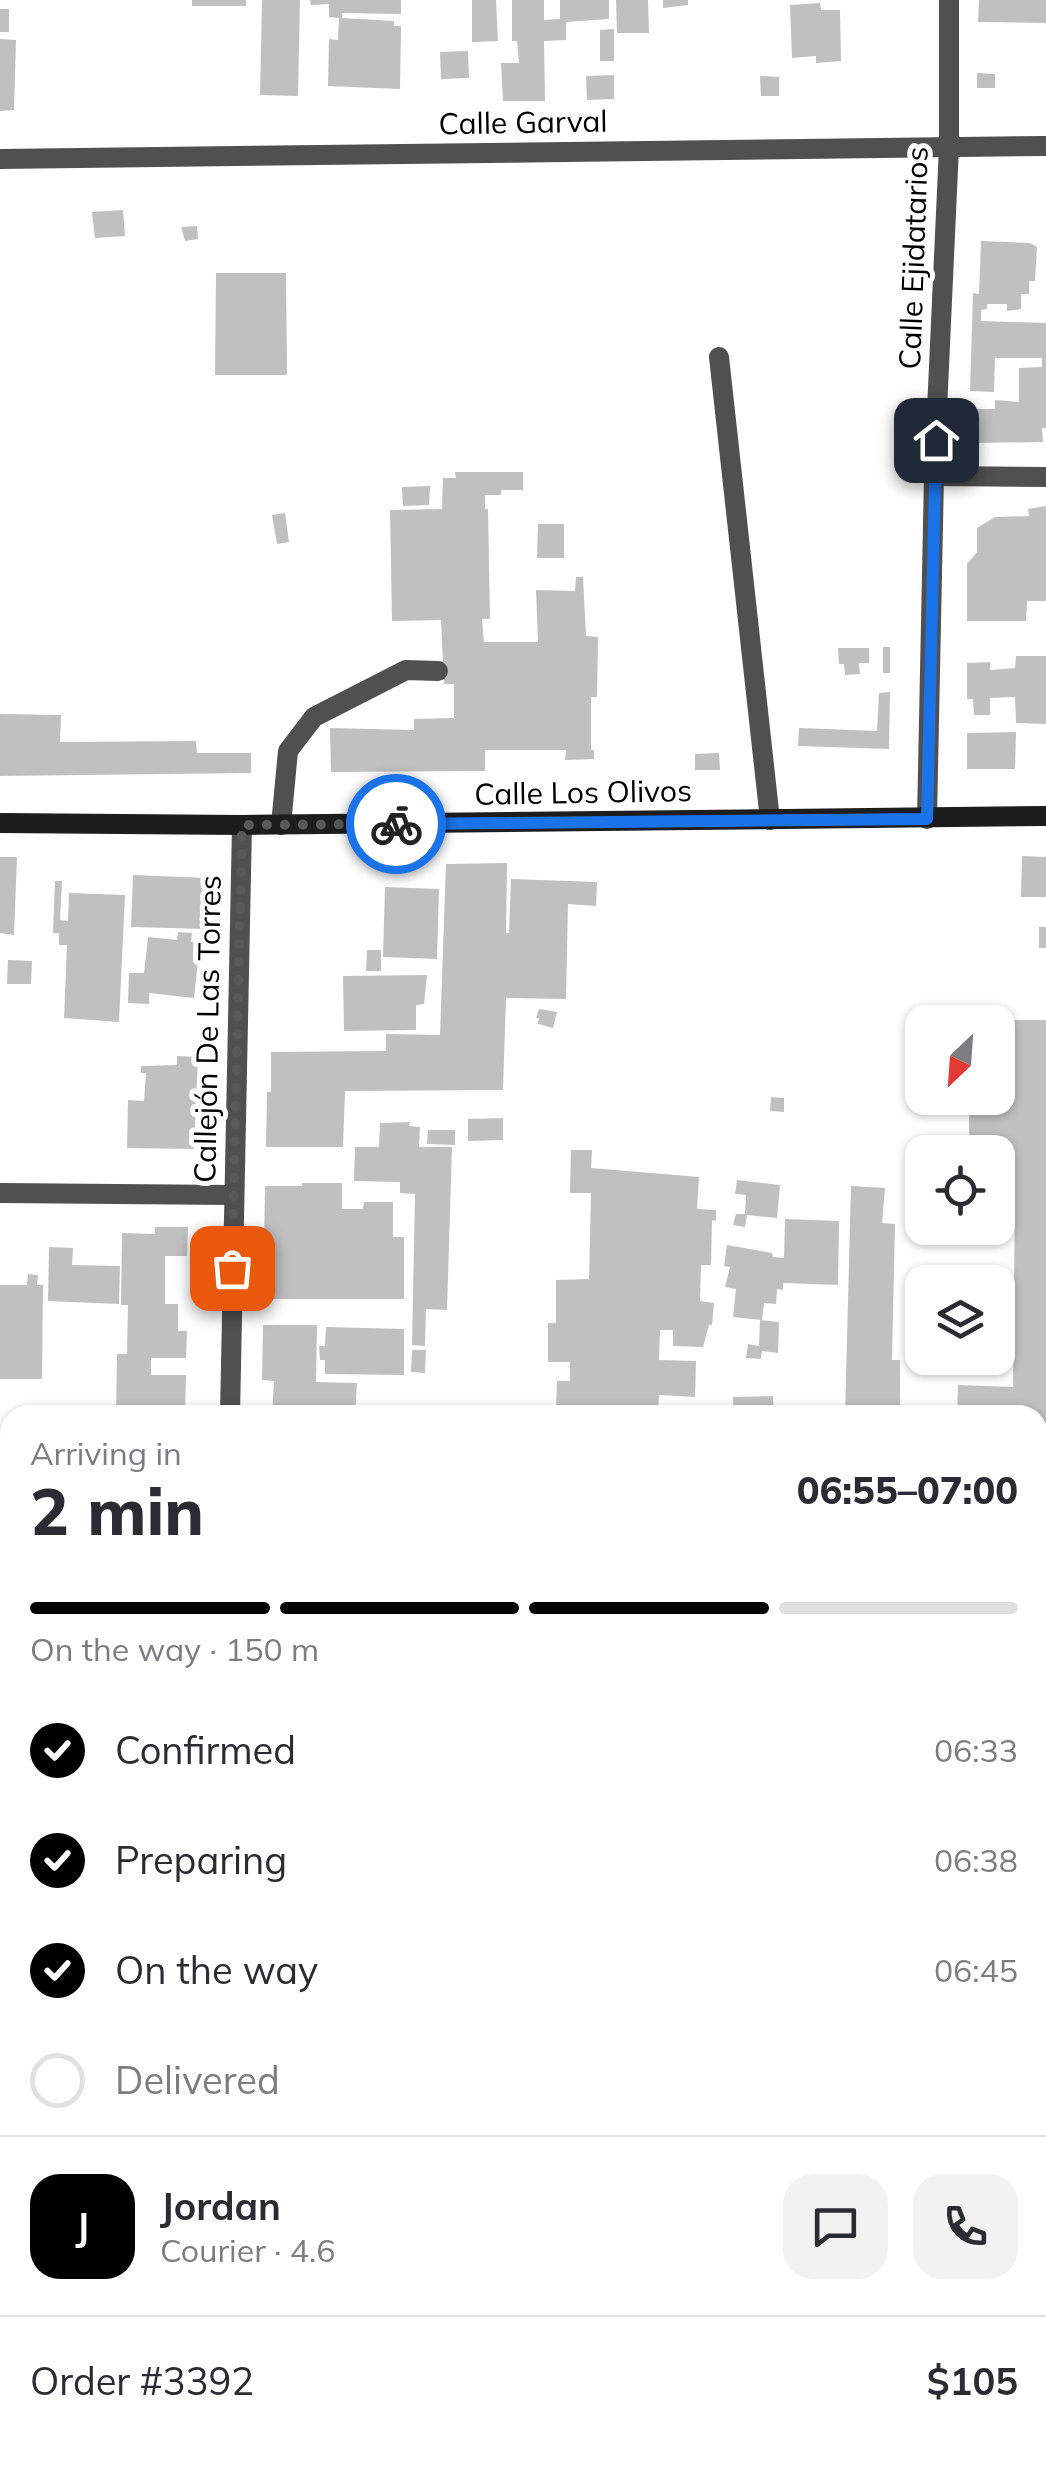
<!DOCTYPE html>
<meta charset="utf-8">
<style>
body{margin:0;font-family:Mulish,sans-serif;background:#f2f2f3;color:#2b2b33;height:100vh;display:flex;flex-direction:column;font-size:38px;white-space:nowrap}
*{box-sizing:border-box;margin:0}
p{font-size:32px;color:#7c7c81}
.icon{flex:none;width:55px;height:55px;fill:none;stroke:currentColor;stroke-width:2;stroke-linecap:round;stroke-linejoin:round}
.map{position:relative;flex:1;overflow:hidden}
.panel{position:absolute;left:0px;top:1405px;width:1048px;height:1062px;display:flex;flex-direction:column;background:#fff;border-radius:30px 30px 0 0;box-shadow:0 2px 8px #0004}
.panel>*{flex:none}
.needle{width:65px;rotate:205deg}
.fabs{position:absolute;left:905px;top:1005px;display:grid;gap:20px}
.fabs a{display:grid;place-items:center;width:110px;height:110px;border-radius:20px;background:#fff;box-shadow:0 2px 8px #0004;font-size:50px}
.pin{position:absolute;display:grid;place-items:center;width:85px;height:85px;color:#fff;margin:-42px;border-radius:20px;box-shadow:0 5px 15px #0006}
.courier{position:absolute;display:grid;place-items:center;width:100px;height:100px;margin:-50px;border:8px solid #1a73e8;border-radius:50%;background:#fff;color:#222;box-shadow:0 2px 12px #0007}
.head em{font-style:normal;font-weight:800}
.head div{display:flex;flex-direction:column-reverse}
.head{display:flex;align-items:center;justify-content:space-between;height:170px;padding:0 30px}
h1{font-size:65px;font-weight:800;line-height:75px}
.bar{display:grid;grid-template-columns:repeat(4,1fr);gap:15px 10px;align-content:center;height:120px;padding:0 30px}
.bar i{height:12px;border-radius:8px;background:#e1e1e2}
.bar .on{background:#000}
.bar p{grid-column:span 4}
.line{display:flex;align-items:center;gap:25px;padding:0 30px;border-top:2px solid #e1e1e2}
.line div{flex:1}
.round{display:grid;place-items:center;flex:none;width:105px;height:105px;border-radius:30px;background:#f2f2f3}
ol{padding:0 30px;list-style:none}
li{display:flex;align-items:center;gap:30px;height:110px}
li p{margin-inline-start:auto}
li .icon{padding:10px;border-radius:50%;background:#000;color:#fff;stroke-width:4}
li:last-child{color:#7c7c81}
li i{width:55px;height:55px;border:5px solid #e1e1e2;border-radius:50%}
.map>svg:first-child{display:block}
.building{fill:#c0c0c0}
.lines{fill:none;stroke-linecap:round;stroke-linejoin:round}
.service{stroke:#505050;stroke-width:20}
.minor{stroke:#505050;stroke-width:20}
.secondary{stroke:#1d1d1d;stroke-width:20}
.done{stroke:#595959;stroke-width:10;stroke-dasharray:0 18}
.route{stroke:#1a73e8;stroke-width:12}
.labels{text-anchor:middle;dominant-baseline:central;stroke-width:10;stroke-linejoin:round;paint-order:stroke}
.street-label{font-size:30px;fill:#000;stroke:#fff}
</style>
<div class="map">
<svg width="1046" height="2467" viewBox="0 0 1046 2467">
<rect width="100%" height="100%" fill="#fff"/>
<g class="building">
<rect x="192" y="0" width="54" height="6"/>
<path d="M262 0H300L298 96 260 95Z"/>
<path d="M310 0H401V14L342 13V18L394 21V26H401L400 89 328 86 329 39 338 40 339 18 329 17V4L311 5Z"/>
<path d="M472 0H496L498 41 472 42Z"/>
<path d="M512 0H544V20L560 19V0H609V19L566 22V40L544 41 545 101H503L501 63H519L517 41H512Z"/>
<path d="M616 0H648L649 33H617Z"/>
<path d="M663 0H688V5L663 8Z"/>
<path d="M979 0H1046V23L978 22Z"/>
<path d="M820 3 821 10H840L841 61 816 63V56L792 58 790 5Z"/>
<rect x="0" y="9" width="9" height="23"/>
<path d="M614 29V61H600V30Z"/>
<path d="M0 39 16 40 14 110 0 111Z"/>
<path d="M468 51 469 78 441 79 440 52Z"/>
<path d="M977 73 995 74V88H977Z"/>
<path d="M614 75V99L587 100 586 76Z"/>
<path d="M760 76 779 77V96H761Z"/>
<path d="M123 210 125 236 95 238 92 212Z"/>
<path d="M197 226 198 239 185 241 181 227Z"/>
<path d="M981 241 1030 243 1037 247 1035 281H1029V294H1021V309L1007 311V304H987V309L981 310V321L1046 323V428H1042L1043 442 973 443 974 409H995V400L1019 402V368L1042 367V358H995L994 392 970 391 973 293 979 294Z"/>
<path d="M216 273H286L287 375H215Z"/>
<path d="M455 472H523V490H501V495H485V509H488L490 619H482L484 642H538L536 590 575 591 576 577H583L586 636 598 637 597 697H591V750H594V759L565 760 566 750H485V771L331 772 330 728 414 730V719L454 718V684H444L441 620 392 621 390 510 442 509 443 478H456Z"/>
<path d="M430 486 429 505 403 506 402 487Z"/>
<path d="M1046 506V601H1027L1026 621H967V564L977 552V528L995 517 1029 516 1028 509Z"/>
<path d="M285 513 289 542 277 544 272 515Z"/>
<path d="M538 524H564V558H537Z"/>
<rect x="883" y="647" width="7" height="26"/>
<path d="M838 648H869V663H859L860 674 845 675 844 664H839Z"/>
<path d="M1016 656H1046V724L1016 723 1015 697 990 698V715H974L973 699H967V663L990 662V670L1015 668Z"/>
<path d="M890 692 889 749 798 746 799 728 877 731 879 693Z"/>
<path d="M0 714 61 715 60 742 196 741 197 753H251V773L0 776Z"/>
<path d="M1016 732 1015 769H967V733Z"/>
<path d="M719 753 720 770H695V754Z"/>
<path d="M1022 856 1046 857V897H1021Z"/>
<path d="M0 857H17L14 935 0 933Z"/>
<path d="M507 863 506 933H509L511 879 597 882 596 906 568 904 566 999 506 998 503 1090 345 1091 343 1147H266L267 1092H271V1052L386 1051V1034L440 1035 446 864Z"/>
<path d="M133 875 207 878 205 929 131 927Z"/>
<path d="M55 881H62L60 920 68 921 69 893 125 895 119 1022 64 1018 67 945H59V933H53Z"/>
<path d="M385 887 439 889 437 959 383 957Z"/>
<rect x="1039" y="927" width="7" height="21"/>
<path d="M178 932 192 933 191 942 200 943 194 998 149 993V1004L128 1003 129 973H144L148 937 177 940Z"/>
<path d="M367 950H381V971H366Z"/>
<path d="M8 960 32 961 31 984H7Z"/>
<path d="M427 975 424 1004 416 1005V1030L344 1031 343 976Z"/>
<path d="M539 1009 557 1012 553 1028 538 1024 539 1018H536Z"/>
<path d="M978 1012H996L995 1022H977Z"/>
<path d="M998 1020H1046V1508H1038V1415H957L958 1385 1013 1387 1015 1196 998 1195V1152H969V1098H998Z"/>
<path d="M177 1056 198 1057 194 1149 127 1148 128 1100 144 1101 146 1073H141V1066L177 1065Z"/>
<path d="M771 1097 784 1098V1112L770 1111Z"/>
<path d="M503 1118V1140L468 1141V1119Z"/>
<path d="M410 1122 409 1126 420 1127 419 1147H452L447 1310 426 1309 425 1346 412 1345 415 1194 400 1193V1182L354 1181 355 1147H379L380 1123Z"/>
<path d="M428 1130H455V1145L427 1144Z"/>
<path d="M571 1150H592L591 1168 699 1177 697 1209 716 1210V1221L712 1220 711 1265H701L700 1301 714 1303 712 1325H709L703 1347 673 1346V1330H660L659 1360 696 1361 695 1397 659 1395 658 1415H534V1408L556 1409 557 1381H570V1362H548V1323H556V1280L589 1279 591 1193H570Z"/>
<path d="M737 1180 780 1185 777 1218 747 1215 745 1227 733 1225 736 1214H745L746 1195 735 1194Z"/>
<path d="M302 1183H342V1209H363L364 1202H393V1237H404V1299H263L265 1186H302Z"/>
<path d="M851 1186 885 1188 882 1223 895 1224 892 1360H900V1415H845Z"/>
<path d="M785 1219 839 1221 838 1285 783 1283V1290L777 1289 776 1304 764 1303 762 1320 733 1317 736 1289 725 1287 730 1267 724 1266 727 1245 772 1253 773 1257 784 1258Z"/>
<path d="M155 1227H188L187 1256H165V1304H178V1331H187L186 1358H151V1375H186L185 1415H116L117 1354H127L128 1305H121L122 1233 155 1234Z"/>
<path d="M49 1247 73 1248 72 1265 120 1266 119 1304 48 1301Z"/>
<path d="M28 1274 38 1275 37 1285H43L42 1379H0V1285H27Z"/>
<path d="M760 1320 779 1322 778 1353 762 1351 761 1359 746 1358 748 1344 759 1346Z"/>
<path d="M263 1325H317L316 1382 357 1383 355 1415H272L274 1381 262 1380Z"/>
<path d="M326 1327 404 1329V1375L325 1374V1360H320L319 1346H325Z"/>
<path d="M412 1350H426L425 1373 411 1372Z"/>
<path d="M773 1396 774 1415H734L733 1397Z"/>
<rect x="0" y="1487" width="10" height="40"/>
<path d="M0 1609H8L7 1638H0Z"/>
<rect x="0" y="1673" width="10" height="55"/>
<path d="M10 1770V1882L6 1881 7 1876H0V1771Z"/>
<path d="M1038 1910H1046V2010L1038 2005Z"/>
<path d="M6 1919H10V1992H0V1921Z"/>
<rect x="0" y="2089" width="10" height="119"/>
<path d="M1038 2110H1046V2230L1040 2231Z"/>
<path d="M0 2216H3L4 2233H10V2327H0Z"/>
<rect x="1038" y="2245" width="8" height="82"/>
<path d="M1038 2386H1046L1043 2455H1038Z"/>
<path d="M0 2452H10V2458H32V2467H0Z"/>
<rect x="37" y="2458" width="54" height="9"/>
<rect x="155" y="2458" width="59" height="9"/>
<rect x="219" y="2458" width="54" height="9"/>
<path d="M278 2458H391V2463H394V2458H448V2467H278Z"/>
<rect x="455" y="2458" width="50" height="9"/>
<path d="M530 2458H611L610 2467H530Z"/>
<rect x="653" y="2458" width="40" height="9"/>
<rect x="814" y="2458" width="44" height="9"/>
<rect x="872" y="2458" width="59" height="9"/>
<rect x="993" y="2462" width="40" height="5"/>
</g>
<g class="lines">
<g class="service">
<path d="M719 357 770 820"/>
<path d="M281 825 288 751 314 717 406 670 438 671"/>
</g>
<g class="minor">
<path d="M0 159 1046 146"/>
<path d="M934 476 1046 477"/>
<path d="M927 819 934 476 949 147V0"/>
<path d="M0 1193 233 1195"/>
<path d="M230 1415 242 825"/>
<path d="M0 1575H10"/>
<path d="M1038 1577H1046"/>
<path d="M1038 1891 1046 1892"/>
<path d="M1038 2074H1046"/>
<path d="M0 2079H10"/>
<path d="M0 2368H10"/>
<path d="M1038 2368H1046"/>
<path d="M965 2467V2458"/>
</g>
<path class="secondary" d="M0 823 242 825 1046 816"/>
</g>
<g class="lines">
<path class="done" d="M232 1268 242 825 396 824"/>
<path class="route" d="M396 824 927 819 936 440"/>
</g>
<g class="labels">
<g class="street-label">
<text transform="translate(523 122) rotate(-1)">Calle Garval</text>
<text transform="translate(913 258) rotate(-88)">Calle Ejidatarios</text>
<text transform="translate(583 792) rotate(-1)">Calle Los Olivos</text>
<text transform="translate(207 1029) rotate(-89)">Callejón De Las Torres</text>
</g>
</g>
</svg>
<div class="fabs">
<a><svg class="needle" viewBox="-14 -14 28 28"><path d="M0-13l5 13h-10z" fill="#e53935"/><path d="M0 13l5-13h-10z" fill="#7c7c81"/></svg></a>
<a><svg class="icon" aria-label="locate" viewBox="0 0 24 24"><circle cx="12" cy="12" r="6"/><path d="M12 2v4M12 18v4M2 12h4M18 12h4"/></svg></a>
<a><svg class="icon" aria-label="layers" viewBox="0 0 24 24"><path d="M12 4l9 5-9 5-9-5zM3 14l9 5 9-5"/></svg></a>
</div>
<div class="pin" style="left:232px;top:1268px;background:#ea580c"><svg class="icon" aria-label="bag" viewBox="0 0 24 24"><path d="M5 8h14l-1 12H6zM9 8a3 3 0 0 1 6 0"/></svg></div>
<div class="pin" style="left:936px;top:440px;background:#1f2937"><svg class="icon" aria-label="home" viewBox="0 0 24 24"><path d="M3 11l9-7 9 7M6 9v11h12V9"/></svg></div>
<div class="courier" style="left:396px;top:824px"><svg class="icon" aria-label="bike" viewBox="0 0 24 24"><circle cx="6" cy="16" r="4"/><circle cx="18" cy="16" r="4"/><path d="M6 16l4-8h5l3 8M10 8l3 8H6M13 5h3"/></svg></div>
<section class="panel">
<div class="head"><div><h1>2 min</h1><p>Arriving in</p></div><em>06:55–07:00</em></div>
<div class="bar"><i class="on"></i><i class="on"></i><i class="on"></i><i></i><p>On the way · 150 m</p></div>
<ol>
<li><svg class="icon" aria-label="check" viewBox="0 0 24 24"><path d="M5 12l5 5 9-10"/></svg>Confirmed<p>06:33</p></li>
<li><svg class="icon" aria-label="check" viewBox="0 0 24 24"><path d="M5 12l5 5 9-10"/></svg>Preparing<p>06:38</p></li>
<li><svg class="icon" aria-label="check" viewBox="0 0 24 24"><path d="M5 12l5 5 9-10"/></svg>On the way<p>06:45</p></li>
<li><i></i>Delivered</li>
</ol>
<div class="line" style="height:180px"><b class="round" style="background:#000;color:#fff">J</b><div><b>Jordan</b><p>Courier · 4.6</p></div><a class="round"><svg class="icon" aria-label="chat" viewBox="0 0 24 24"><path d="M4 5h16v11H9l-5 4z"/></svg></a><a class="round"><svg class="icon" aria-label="phone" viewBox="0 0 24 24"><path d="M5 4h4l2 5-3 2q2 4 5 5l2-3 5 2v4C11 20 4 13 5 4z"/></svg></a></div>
<div class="line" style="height:130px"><div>Order #3392</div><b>$105</b></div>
</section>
</div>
